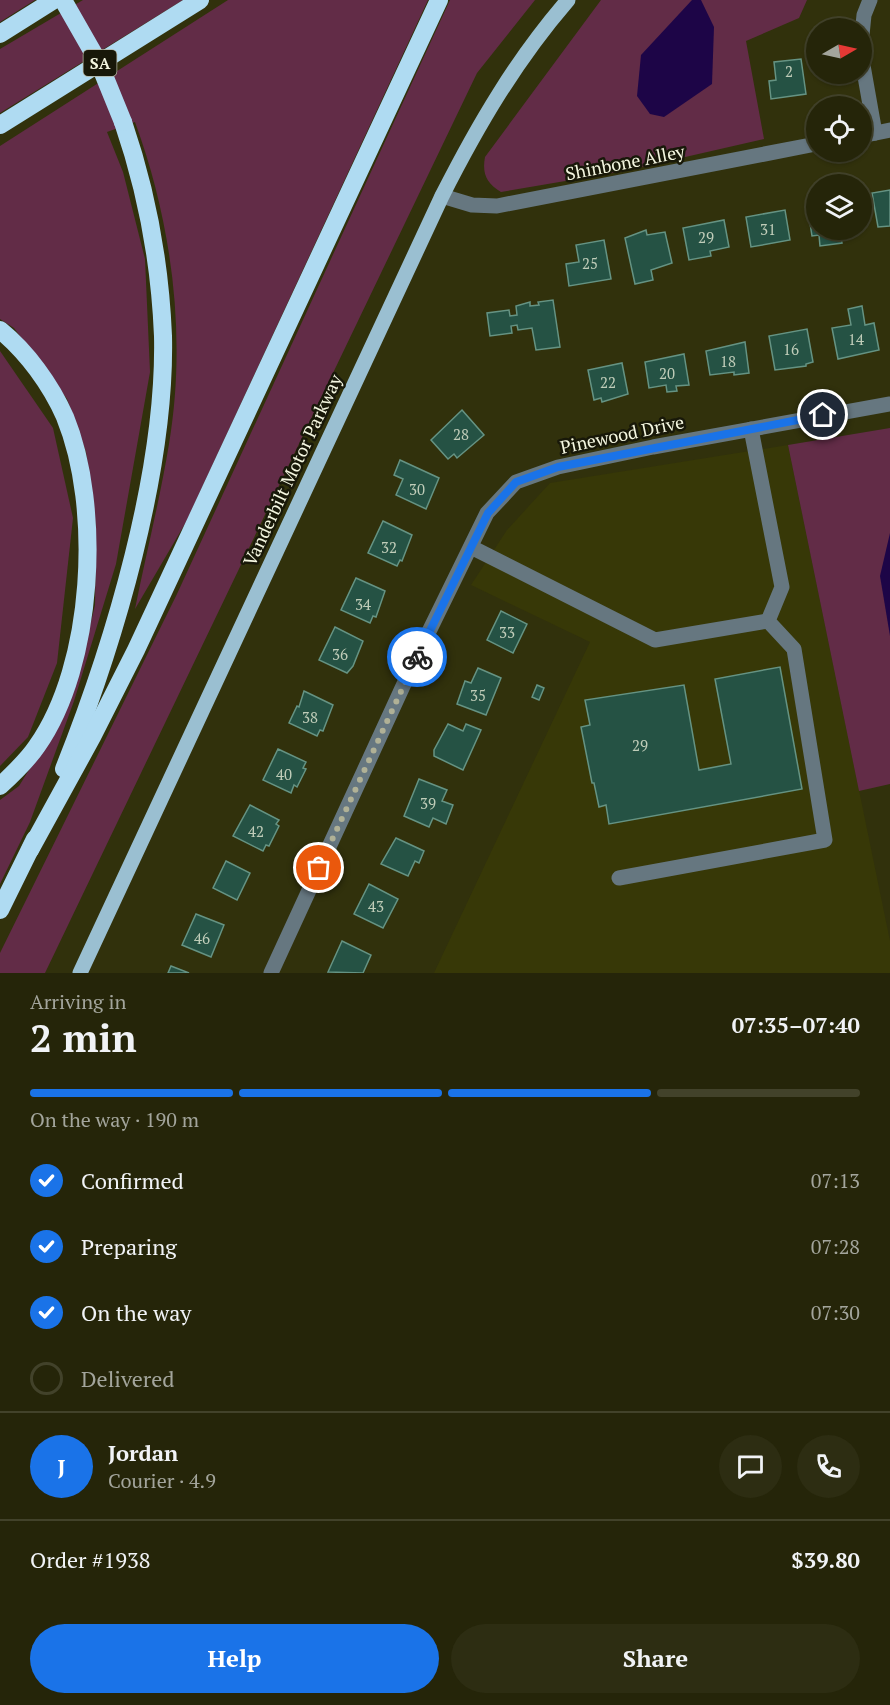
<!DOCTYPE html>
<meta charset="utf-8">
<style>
body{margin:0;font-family:"PT Serif",serif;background:#2d2d12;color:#f1f3f6;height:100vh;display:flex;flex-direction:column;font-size:22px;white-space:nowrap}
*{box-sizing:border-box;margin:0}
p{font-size:20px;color:#a3a59c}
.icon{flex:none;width:33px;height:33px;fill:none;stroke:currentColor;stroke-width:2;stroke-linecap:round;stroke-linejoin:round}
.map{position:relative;height:973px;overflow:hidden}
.drawer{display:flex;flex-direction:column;background:#252509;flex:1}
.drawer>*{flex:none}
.needle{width:39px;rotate:81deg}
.buttons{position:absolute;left:806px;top:18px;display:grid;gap:12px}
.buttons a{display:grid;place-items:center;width:66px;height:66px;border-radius:50%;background:#252509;box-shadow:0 2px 4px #0004,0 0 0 2px #42422a;font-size:30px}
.pin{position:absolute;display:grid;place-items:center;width:51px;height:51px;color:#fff;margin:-26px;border:3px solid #fff;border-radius:50%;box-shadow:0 2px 6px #0007}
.courier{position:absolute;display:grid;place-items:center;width:60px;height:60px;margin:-30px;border:4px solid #1a73e8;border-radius:50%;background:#fff;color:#222;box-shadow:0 2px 8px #0007}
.overview em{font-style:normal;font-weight:800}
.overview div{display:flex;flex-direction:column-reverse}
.overview{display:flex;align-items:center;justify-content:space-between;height:102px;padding:0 30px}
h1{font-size:39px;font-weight:800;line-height:45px}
.bar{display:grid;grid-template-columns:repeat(4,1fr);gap:9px 6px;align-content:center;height:72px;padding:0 30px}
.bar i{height:8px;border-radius:4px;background:#42422a}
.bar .selected{background:#1a73e8}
.bar p{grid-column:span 4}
.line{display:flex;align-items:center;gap:15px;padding:0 30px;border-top:2px solid #42422a}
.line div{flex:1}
.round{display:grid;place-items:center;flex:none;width:63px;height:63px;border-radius:32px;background:#2d2d12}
ol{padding:0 30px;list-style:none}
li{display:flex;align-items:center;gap:18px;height:66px}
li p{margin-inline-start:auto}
li .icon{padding:6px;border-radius:50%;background:#1a73e8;color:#fff;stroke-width:4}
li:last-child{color:#a3a59c}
li i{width:33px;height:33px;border:3px solid #42422a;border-radius:50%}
.action{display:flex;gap:12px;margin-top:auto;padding:12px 30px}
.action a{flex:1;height:69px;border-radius:36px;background:#1a73e8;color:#fff;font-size:24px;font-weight:800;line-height:69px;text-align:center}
.action a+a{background:#2d2d12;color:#f1f3f6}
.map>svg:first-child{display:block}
.built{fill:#373807}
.green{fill:#622c47}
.water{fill:#1d0547}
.building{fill:#255244;stroke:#659383;stroke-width:1.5}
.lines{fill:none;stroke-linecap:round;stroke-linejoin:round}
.minor{stroke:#667780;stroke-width:15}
.major{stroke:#9abfd1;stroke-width:15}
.highway{stroke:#afdbf2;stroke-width:18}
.highway-bridge{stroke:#afdbf2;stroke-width:18}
.done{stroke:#b0b196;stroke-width:6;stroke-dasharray:0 10.8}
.route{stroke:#1a73e8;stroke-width:8}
.labels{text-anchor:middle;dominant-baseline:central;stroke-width:5;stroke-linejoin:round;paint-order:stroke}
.number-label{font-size:15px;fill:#c0cdb9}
.shield{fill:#181809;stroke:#b2b3a0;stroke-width:1.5}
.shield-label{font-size:16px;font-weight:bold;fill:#f4f6e0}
.street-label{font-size:18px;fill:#f4f6e0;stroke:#181809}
</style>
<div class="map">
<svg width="890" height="973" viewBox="0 0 890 973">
<rect width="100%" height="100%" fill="#31310c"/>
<path class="built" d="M788 445 890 941V973H434L590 642 471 585 507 530 550 483Z"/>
<g class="green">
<path d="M0 0H35L0 22Z"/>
<path d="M83 0H183L0 113V49Z"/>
<path d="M228 0H428L186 522 135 609C146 554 160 499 169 444 187 337 172 223 135 122L107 132 123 172 145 259 150 372 116 564 74 701 30 822 0 884V800L19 786 65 712 82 660 95 605 96 528 86 452 67 399 14 328 0 319V146Z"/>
<path d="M450 0H535L477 73 45 973H0V953L177 594Z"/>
<path d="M601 0H807L799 18 746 41 764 139 624 171 501 192C486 183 482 173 485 157Z"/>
<path d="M0 351 53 428 73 518 57 663 28 737 0 766Z"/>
<path d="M890 428V784L859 791 788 445Z"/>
</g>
<g class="water">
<path d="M692 0H701L714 27 712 84 664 117 650 114 637 96 641 55Z"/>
<path d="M890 533V636L880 576Z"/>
</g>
<g class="building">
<path d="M801 59 806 94 771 99 769 81 776 80 774 62Z"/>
<path d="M890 190V226L878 227 872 193Z"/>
<path d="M816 203V230H840L842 243 820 246 819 235 812 236 807 204Z"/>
<path d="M785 210 790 240 751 247 746 217Z"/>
<path d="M724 220 729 247 710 251 711 256 689 260 683 228Z"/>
<path d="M646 230 647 235 665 232 672 263 651 270 653 280 635 284 625 238Z"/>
<path d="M604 240 611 279 569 286 566 264 579 262 576 245Z"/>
<path d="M553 300 560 347 536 350 532 328 518 330 517 325 511 326 512 333 490 336 487 313 509 310 510 316 517 315 516 306 530 302V306L539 305 538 302Z"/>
<path d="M862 306 865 325 874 323 879 350 838 359 832 328 851 325 848 309Z"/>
<path d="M807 329 813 362 806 364V366L775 370 769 336Z"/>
<path d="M745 342 749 373 734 375V372L710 375 706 351Z"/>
<path d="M684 354 689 385 676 386 677 391 667 392 666 385 649 388 645 362Z"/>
<path d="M622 363 628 394 602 402 601 398 594 400 588 370Z"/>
<path d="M462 410 484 435 457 458 454 454 448 459 431 440Z"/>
<path d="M400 460 439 478 426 509 396 495 403 479 394 475Z"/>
<path d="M383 521 412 535 402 561 400 560 397 566 368 553Z"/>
<path d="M356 578 385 591 376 617 373 616 370 623 341 610Z"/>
<path d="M501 611 527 624 513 653 487 640Z"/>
<path d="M335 627 363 641 353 666 347 673 319 660Z"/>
<path d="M780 667 802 789 609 824 606 805 599 807 594 783H592L581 727 590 725 585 700 684 685 699 770 731 764 715 679Z"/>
<path d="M478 668 501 678 486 715 457 704 465 681 471 683Z"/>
<path d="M537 685 544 688 539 700 532 697Z"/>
<path d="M304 691 333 705 323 731 320 730 317 736 289 723 297 706 299 707Z"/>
<path d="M448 724 463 731 466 724 481 730 463 770 434 756V750Z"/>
<path d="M278 749 306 762 303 768 306 769 297 787 294 785 291 793 263 780Z"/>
<path d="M419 779 447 790 442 801 453 805 446 824 433 818 429 827 404 816Z"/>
<path d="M250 805 279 820 276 824 279 826 269 846 266 845 263 851 233 836Z"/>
<path d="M396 838 424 851 419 863 415 861 408 876 381 864Z"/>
<path d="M226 861 250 873 237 900 213 888Z"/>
<path d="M369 884 398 899 383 928 354 914Z"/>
<path d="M196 914 224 925 211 957 182 945Z"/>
<path d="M342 941 371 955 363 973 328 972Z"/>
<path d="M171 966 189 973H168Z"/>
</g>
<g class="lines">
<g class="minor">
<path d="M861 45 864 15 870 0"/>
<path d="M861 54 875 133"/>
<path d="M861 136 890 130"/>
<path d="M442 196 472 205 497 206 816 144"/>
<path d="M471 547 655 640 768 621"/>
<path d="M619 878 825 840 794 649 768 621 782 587 751 429"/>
<path d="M271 973 415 660 487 513 516 482 558 467 653 447 890 404"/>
</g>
<path class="major" d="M80 973 442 196C478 125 516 60 568 0"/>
<g class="highway">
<path d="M0 34 54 0"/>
<path d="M0 125 200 0"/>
<path d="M0 330C27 352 51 385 65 417 102 507 94 665 37 746 27 761 13 774 0 786"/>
<path d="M64 769C114 644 166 471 163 336 160 262 147 192 123 122"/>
<path d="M30 850 92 737 136 650 439 0"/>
<path d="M0 910 35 839"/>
</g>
<path class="highway-bridge" d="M63 0 99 63 123 122"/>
</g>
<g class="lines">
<path class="done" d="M319 868 417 657"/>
<path class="route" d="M417 657 488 513 516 482 558 467 823 415"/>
</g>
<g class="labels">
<g class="number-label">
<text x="789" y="71">2</text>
<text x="768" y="229">31</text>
<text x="706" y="237">29</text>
<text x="590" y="263">25</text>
<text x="856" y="339">14</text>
<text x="791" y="349">16</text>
<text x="728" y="361">18</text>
<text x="667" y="373">20</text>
<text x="608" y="382">22</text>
<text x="461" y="434">28</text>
<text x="417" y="489">30</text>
<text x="389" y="547">32</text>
<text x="363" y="604">34</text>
<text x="507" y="632">33</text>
<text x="340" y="654">36</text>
<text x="478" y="695">35</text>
<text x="310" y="717">38</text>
<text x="640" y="745">29</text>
<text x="284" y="774">40</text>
<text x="428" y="803">39</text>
<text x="256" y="831">42</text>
<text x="376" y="906">43</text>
<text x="202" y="938">46</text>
</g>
<rect class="shield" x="83.5" y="50" width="33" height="26" rx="4.5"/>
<g class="shield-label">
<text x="100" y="63">SA</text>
</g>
<g class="street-label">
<text transform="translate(625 162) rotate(-11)">Shinbone Alley</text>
<text transform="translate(622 434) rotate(-12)">Pinewood Drive</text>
<text transform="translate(292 470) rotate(-65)">Vanderbilt Motor Parkway</text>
</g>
</g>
</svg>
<div class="buttons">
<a><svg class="needle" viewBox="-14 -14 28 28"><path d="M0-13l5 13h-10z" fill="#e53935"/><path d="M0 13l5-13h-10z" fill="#a3a59c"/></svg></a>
<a><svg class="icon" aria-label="locate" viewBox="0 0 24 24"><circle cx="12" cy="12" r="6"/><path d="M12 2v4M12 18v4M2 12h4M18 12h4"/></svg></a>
<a><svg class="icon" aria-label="layers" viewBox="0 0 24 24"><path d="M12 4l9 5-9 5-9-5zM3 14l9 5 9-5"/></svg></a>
</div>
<div class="pin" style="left:319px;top:868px;background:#ea580c"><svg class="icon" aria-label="bag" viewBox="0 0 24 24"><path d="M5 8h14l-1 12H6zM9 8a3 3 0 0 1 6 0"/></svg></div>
<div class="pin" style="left:823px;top:415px;background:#1f2937"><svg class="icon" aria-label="home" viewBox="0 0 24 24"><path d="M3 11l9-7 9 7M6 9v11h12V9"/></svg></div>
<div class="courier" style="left:417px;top:657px"><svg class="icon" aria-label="bike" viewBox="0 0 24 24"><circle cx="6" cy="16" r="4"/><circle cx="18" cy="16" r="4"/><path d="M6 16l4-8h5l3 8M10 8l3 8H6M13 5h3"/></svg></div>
</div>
<section class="drawer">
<div class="overview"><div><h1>2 min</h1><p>Arriving in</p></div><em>07:35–07:40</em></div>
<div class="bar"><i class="selected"></i><i class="selected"></i><i class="selected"></i><i></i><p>On the way · 190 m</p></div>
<ol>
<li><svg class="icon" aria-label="check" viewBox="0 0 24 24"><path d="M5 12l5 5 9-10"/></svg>Confirmed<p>07:13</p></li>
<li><svg class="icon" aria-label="check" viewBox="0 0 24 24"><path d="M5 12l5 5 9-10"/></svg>Preparing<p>07:28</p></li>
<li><svg class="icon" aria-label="check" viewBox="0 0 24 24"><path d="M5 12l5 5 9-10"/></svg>On the way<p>07:30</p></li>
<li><i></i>Delivered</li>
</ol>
<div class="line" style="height:108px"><b class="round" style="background:#1a73e8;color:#fff">J</b><div><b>Jordan</b><p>Courier · 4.9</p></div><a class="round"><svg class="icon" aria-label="chat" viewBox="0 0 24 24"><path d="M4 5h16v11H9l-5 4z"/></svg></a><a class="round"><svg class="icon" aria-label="phone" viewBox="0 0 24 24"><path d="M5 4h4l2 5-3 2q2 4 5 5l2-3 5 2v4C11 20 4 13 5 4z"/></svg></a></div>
<div class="line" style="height:78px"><div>Order #1938</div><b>$39.80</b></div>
<div class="action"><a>Help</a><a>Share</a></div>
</section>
